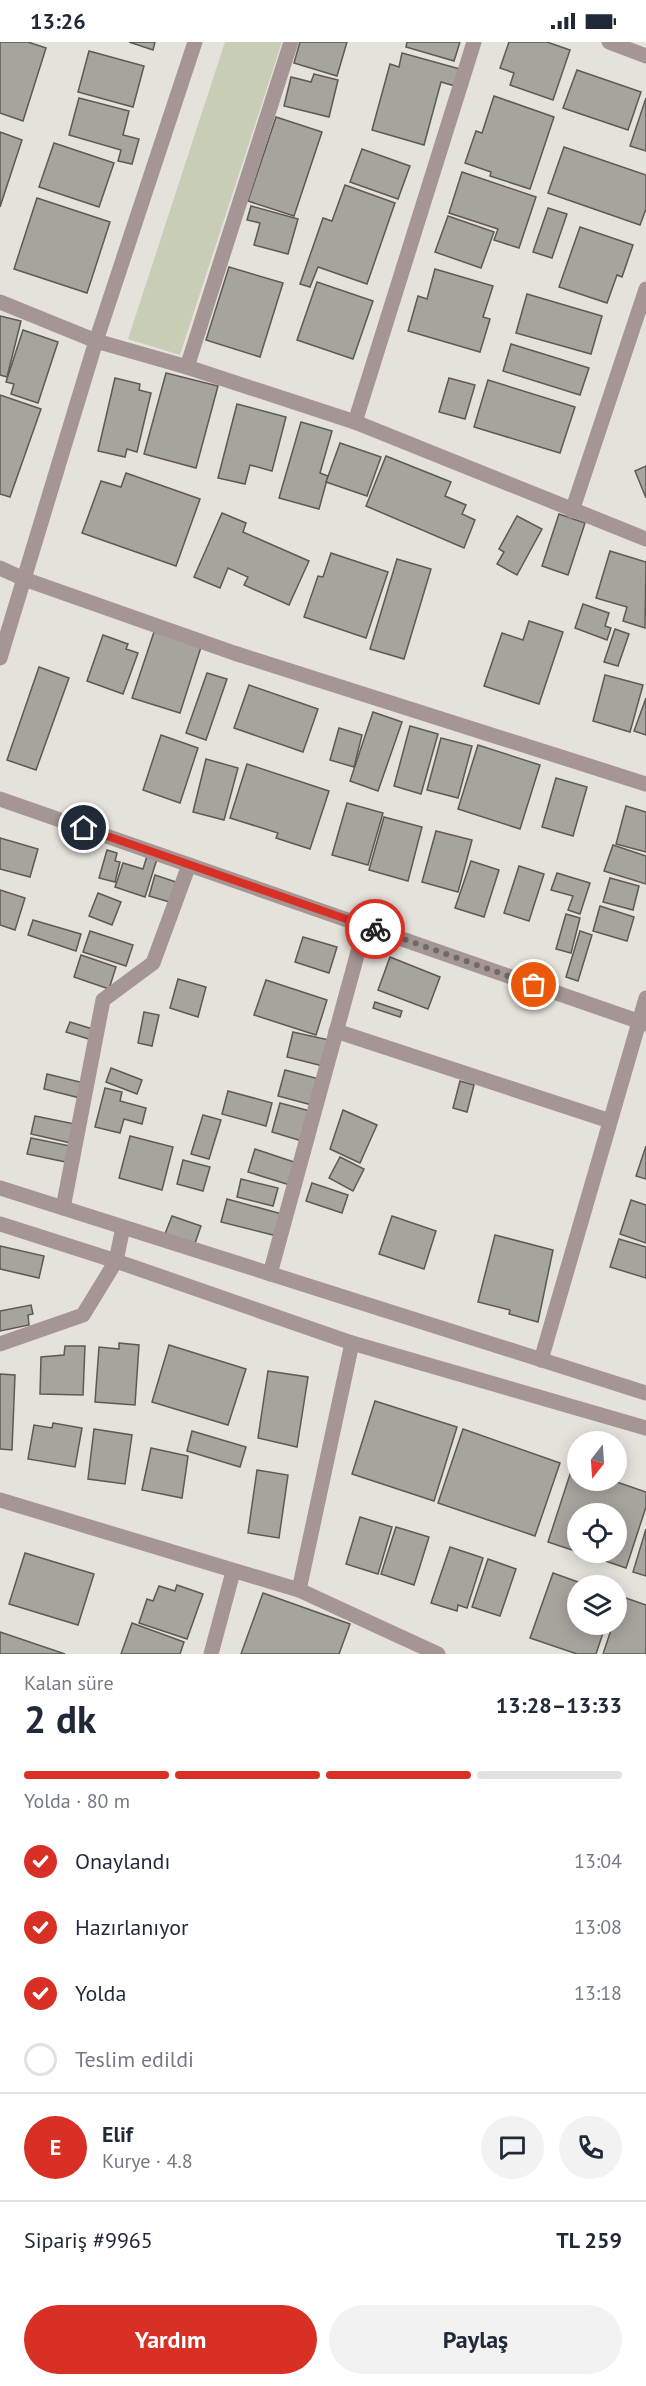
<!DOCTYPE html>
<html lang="tr">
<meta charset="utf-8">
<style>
body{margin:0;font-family:"PT Sans",sans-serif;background:#f2f2f3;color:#1f2937;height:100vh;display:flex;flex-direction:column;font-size:22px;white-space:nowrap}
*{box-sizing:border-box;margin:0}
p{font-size:20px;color:#747a83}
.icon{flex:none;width:33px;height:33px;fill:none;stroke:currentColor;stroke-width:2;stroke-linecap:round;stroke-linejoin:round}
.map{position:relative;height:1612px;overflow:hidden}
.drawer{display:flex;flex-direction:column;background:#fff;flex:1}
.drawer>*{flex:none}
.needle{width:39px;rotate:197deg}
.fabs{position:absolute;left:567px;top:1389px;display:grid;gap:12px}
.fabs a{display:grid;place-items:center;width:60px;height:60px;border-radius:50%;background:#fff;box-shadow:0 3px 15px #0003;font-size:30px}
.pin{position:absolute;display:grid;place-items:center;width:51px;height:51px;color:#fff;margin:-26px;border:3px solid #fff;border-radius:50%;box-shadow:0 2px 6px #0007}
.courier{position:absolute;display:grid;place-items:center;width:60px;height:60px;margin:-30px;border:4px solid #d93025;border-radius:50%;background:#fff;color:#222;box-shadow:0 2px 8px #0007}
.head em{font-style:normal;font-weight:700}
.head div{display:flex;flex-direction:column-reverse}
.head{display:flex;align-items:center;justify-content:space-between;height:102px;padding:0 24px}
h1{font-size:39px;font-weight:700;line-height:45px}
.bar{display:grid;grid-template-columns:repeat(4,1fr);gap:9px 6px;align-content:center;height:72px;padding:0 24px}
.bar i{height:8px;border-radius:4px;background:#e0e1e3}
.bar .selected{background:#d93025}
.bar p{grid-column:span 4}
.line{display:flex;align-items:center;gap:15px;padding:0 24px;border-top:2px solid #e0e1e3}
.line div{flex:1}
.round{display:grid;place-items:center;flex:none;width:63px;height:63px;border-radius:32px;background:#f2f2f3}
ol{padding:0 24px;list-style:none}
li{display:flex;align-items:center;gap:18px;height:66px}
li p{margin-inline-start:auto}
li .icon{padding:6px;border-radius:50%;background:#d93025;color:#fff;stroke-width:4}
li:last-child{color:#747a83}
li i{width:33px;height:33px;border:3px solid #e0e1e3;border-radius:50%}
.button{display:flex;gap:12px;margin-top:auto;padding:12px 24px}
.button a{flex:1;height:69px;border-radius:36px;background:#d93025;color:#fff;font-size:24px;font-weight:700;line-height:69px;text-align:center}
.button a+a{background:#f2f2f3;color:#1f2937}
.status{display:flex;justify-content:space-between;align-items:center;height:42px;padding:0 30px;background:#fff;direction:ltr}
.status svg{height:16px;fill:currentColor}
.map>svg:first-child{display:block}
.green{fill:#c8ceb5}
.building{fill:#a7a39d;stroke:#5d5a54;stroke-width:1.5}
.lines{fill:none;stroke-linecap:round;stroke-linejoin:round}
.minor{stroke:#a59595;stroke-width:15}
.done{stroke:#6d6b67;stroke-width:6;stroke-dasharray:0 10.8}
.route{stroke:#d93025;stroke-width:8}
</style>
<div class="status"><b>13:26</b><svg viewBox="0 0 49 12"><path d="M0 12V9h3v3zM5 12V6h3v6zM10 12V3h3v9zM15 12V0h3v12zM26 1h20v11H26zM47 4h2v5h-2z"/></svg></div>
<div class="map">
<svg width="646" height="1612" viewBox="0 0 646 1612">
<rect width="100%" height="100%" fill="#e5e1db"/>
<path class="green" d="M225 0H282L180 313 128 297Z"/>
<g class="building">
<path d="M0 0H28L46 6 23 79 0 71Z"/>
<path d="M129 0H155L153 8Z"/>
<path d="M300 0H347L337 34 294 21Z"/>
<path d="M407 0H460L454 19 406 5Z"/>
<path d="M509 0H547L570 8 553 58 510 43 514 31 500 26Z"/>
<path d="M89 9 144 24 133 65 78 50Z"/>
<path d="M402 11 460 27 455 44 441 40 424 103 372 88 390 22 399 25Z"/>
<path d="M577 28 641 50 628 88 563 66Z"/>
<path d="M314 32 338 38 329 75 284 64 291 35 311 40Z"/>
<path d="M494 54 554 75 530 147 490 134 491 130 465 121 476 89 482 91Z"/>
<path d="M79 56 129 69 123 93 139 97 132 122 118 119 121 108 69 93Z"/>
<path d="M646 56V109L630 104Z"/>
<path d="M276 75 322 90 294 174 248 159Z"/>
<path d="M0 90 22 98 0 165Z"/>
<path d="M54 101 114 121 99 165 39 145Z"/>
<path d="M564 105 646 133V167L640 183 548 151Z"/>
<path d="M362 107 410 124 398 157 350 140Z"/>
<path d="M462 130 536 155 519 206 494 198 498 187 449 171Z"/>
<path d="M345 143 395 161 367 242 318 225 310 245 300 242 323 176 332 179Z"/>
<path d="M37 156 110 180 87 251 14 227Z"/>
<path d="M251 164 298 177 288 212 254 203 260 181 247 178Z"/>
<path d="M548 166 567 172 552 216 533 210Z"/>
<path d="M448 174 494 190 481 226 435 210Z"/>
<path d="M580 185 633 203 622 235 617 233 607 261 559 245Z"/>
<path d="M229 225 283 241 260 315 206 298Z"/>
<path d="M435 227 493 244 483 275 490 277 480 310 408 289 418 254 427 257Z"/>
<path d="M317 240 373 259 353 317 297 298Z"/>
<path d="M527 252 602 274 591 312 516 291Z"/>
<path d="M0 274 21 279 7 335 0 333Z"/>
<path d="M23 288 58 300 38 361 11 352 14 342 6 340Z"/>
<path d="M511 302 589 326 580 353 503 329Z"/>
<path d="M166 331 218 344 196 426 144 412Z"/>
<path d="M115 336 140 342 139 348 151 351 137 410 127 407 125 415 98 409Z"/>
<path d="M449 336 475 343 465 377 439 370Z"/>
<path d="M488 338 575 365 560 411 474 385Z"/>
<path d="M0 353 41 367 10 455 0 452Z"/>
<path d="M237 362 286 375 272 429 250 423 245 442 218 436Z"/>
<path d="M301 380 332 389 320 431 328 434 319 467 279 456Z"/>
<path d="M340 401 381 415 367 454 326 440Z"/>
<path d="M386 414 451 440 445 454 466 463 462 472 475 478 464 506 366 464Z"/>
<path d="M646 424V456L635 429Z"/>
<path d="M126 431 200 457 176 524 82 491 101 439 121 445Z"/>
<path d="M222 471 246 481 243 490 309 519 289 563 244 543 248 535 228 526 220 546 194 535Z"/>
<path d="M559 472 585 481 568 533 542 524Z"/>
<path d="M517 474 542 487 517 533 497 522 504 510 499 507Z"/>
<path d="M610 509 646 520 645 586 623 579 627 565 596 556Z"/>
<path d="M331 511 388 530 366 596 304 575 318 534 323 535Z"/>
<path d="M397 517 431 527 404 617 370 607Z"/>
<path d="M583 562 609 571 605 584 611 586 607 598 575 586Z"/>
<path d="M529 579 563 590 539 662 484 644 502 591 523 598Z"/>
<path d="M155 587 202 602 180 671 132 656Z"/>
<path d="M615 587 629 592 618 624 604 620Z"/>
<path d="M103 593 128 602 126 607 138 611 123 652 87 639Z"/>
<path d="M39 625 69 636 36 728 7 718Z"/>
<path d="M207 631 227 637 206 698 186 691Z"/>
<path d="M605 633 643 643 630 690 593 679Z"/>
<path d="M249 643 318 667 303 710 234 686Z"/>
<path d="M646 656V693L634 689Z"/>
<path d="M373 670 402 680 378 749 350 739Z"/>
<path d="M410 684 438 692 421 752 394 744Z"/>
<path d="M339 686 362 693 354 725 330 718Z"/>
<path d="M161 693 198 706 180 761 143 748Z"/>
<path d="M441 696 472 704 458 756 427 748Z"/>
<path d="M478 703 540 723 520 787 458 767Z"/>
<path d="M206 717 238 726 224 778 193 770Z"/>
<path d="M247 722 329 749 310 807 276 796 278 791 230 776Z"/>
<path d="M556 736 587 745 573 794 542 785Z"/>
<path d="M347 761 383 771 368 823 332 813Z"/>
<path d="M626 764 646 770V810L616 802Z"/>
<path d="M384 775 422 785 408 839 369 828Z"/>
<path d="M436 789 472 798 458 850 422 840Z"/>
<path d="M0 796 38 807 30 835 0 827Z"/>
<path d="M613 803 646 814V842L604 829Z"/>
<path d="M107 808 117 811 115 819 120 820 115 840 99 836Z"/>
<path d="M147 814 157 817 145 855 115 845 123 821 143 827Z"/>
<path d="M471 819 499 828 484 875 455 866Z"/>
<path d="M519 824 544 832 529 879 504 871Z"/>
<path d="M557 831 590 841 580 872 568 868 573 854 551 848Z"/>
<path d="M155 833 179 841 173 861 149 854Z"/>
<path d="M610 836 639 844 633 868 603 860Z"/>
<path d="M0 848 25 856 15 888 0 883Z"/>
<path d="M98 851 121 860 112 883 89 874Z"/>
<path d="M600 864 634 875 627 899 593 889Z"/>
<path d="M566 872 580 876 571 911 556 907Z"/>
<path d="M33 878 81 892 76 909 28 893Z"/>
<path d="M90 889 133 903 126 924 83 910Z"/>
<path d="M580 889 592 893 578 939 566 935Z"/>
<path d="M303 895 337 905 329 931 295 920Z"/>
<path d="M81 913 116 925 109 947 74 935Z"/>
<path d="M390 915 440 935 428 967 378 948Z"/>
<path d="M178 937 206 945 198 975 170 966Z"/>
<path d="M266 938 327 958 316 993 254 973Z"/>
<path d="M375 960 402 969 400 975 373 966Z"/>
<path d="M144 970 159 973 152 1004 138 1001Z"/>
<path d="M70 980 96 988 92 998 66 990Z"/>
<path d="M293 990 329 998 323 1024 287 1015Z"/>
<path d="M111 1026 142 1038 137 1052 106 1040Z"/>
<path d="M285 1028 319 1037 312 1063 278 1054Z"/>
<path d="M47 1032 84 1041 80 1056 44 1047Z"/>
<path d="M460 1039 474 1043 467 1070 453 1066Z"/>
<path d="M105 1046 122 1050 120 1059 146 1066 142 1082 124 1077 120 1091 95 1085Z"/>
<path d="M228 1049 272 1061 266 1084 222 1072Z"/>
<path d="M280 1061 310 1069 302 1099 272 1090Z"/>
<path d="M343 1068 377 1083 360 1121 330 1107Z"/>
<path d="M203 1073 221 1078 209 1117 191 1112Z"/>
<path d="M35 1074 75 1082 71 1101 31 1092Z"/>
<path d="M130 1094 173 1105 162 1148 119 1136Z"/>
<path d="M31 1096 70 1104 66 1120 27 1112Z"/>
<path d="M646 1104V1137L636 1134Z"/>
<path d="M255 1107 297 1121 290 1143 248 1130Z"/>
<path d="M340 1115 364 1127 353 1149 329 1136Z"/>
<path d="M183 1118 210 1125 203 1149 177 1142Z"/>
<path d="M241 1137 278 1146 273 1164 237 1155Z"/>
<path d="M312 1141 348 1153 342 1171 306 1159Z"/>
<path d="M227 1157 282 1172 277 1194 221 1180Z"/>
<path d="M631 1158 646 1163V1201L620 1192Z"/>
<path d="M172 1174 201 1184 193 1207 163 1197Z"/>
<path d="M392 1174 436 1189 424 1227 379 1212Z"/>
<path d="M495 1193 553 1208 538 1280 509 1272 510 1268 478 1260Z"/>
<path d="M619 1197 646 1205V1236L610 1225Z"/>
<path d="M0 1204 44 1214 39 1236 0 1227Z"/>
<path d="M31 1263 33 1272 28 1273 29 1283 0 1289V1269Z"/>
<path d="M119 1301 139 1303 135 1363 95 1360 99 1305 119 1307Z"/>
<path d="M169 1303 246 1327 228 1383 152 1360Z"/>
<path d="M65 1304H85L83 1353 40 1352 41 1315 64 1313Z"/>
<path d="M268 1329 308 1335 297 1405 258 1396Z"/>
<path d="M0 1332 15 1333 12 1408 0 1407Z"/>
<path d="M375 1359 457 1385 434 1459 352 1432Z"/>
<path d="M53 1381 82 1386 75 1425 28 1417 34 1383 52 1386Z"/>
<path d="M94 1387 132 1393 125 1442 88 1437Z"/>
<path d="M463 1387 560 1421 535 1494 438 1461Z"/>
<path d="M192 1389 246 1405 240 1425 187 1409Z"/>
<path d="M151 1406 188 1414 182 1456 142 1448Z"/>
<path d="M572 1426 578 1427V1438H611L646 1450V1465L626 1526 579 1510H616V1472H578V1510L548 1500Z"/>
<path d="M257 1428 288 1433 279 1496 248 1491Z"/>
<path d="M360 1475 392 1485 378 1532 346 1522Z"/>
<path d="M396 1485 429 1495 414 1543 381 1532Z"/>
<path d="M646 1487V1534L633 1530Z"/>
<path d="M450 1505 483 1516 467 1566 458 1563 457 1569 431 1561Z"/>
<path d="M25 1511 94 1532 78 1583 9 1562Z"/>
<path d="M488 1517 516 1527 500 1574 472 1565Z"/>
<path d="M553 1531 589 1544H578V1582H606L596 1612H577L530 1596Z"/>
<path d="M177 1543 203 1552 187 1597 139 1581 147 1557 153 1559 159 1544 175 1549Z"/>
<path d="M263 1551 350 1582 339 1612H241Z"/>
<path d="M623 1555 646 1563V1612H603L613 1582H616V1572Z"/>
<path d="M132 1581 184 1600 180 1612H121Z"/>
<path d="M0 1590 65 1612H0Z"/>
</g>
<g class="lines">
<g class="minor">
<path d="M609 0 646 14"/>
<path d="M0 260 96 299 187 325 355 380 646 497"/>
<path d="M187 325 291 0"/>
<path d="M355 380 474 0"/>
<path d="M572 469 646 247"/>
<path d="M0 526 24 537 234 611 646 742"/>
<path d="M0 616 96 299 195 0"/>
<path d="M0 757 646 982"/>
<path d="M336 989 610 1079"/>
<path d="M0 1146 646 1351"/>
<path d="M63 1166 103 958 153 921 189 823"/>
<path d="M0 1182 116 1219 352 1301 646 1386"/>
<path d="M270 1232 365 884"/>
<path d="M0 1302 83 1273 116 1219 123 1185"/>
<path d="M541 1318 646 956"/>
<path d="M0 1458 299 1548 438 1612"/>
<path d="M299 1548 352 1301"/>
<path d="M211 1612 233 1530"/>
</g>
</g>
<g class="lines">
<path class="done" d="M375 887 534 943"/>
<path class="route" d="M84 786 375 887"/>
</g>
</svg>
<div class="fabs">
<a><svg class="needle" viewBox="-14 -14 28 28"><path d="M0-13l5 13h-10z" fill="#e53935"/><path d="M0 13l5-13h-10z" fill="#747a83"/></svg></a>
<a><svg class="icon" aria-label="locate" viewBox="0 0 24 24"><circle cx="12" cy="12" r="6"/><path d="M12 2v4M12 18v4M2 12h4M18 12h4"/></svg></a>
<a><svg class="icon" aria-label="layers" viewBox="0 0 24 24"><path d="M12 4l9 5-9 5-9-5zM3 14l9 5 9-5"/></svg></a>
</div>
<div class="pin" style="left:534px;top:943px;background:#ea580c"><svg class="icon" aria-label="bag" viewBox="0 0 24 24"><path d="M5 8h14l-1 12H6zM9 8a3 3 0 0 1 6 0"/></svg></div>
<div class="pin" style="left:84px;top:786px;background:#1f2937"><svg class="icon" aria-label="home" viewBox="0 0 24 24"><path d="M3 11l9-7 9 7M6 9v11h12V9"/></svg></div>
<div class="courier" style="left:375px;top:887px"><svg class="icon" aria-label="bike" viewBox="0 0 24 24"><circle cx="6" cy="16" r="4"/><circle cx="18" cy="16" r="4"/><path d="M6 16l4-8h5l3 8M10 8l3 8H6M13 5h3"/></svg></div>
</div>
<section class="drawer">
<div class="head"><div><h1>2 dk</h1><p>Kalan süre</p></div><em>13:28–13:33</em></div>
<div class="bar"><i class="selected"></i><i class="selected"></i><i class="selected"></i><i></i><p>Yolda · 80 m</p></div>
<ol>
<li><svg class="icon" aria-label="check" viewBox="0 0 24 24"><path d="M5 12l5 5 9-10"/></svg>Onaylandı<p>13:04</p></li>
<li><svg class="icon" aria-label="check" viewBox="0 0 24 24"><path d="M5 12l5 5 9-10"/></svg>Hazırlanıyor<p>13:08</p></li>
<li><svg class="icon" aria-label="check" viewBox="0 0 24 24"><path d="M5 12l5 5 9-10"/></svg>Yolda<p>13:18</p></li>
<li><i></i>Teslim edildi</li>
</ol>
<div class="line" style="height:108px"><b class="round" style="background:#d93025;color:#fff">E</b><div><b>Elif</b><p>Kurye · 4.8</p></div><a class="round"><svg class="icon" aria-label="chat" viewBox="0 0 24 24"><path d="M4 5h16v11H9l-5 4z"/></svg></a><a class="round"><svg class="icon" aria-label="phone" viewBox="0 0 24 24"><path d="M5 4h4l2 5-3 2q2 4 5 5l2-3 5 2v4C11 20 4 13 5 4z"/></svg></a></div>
<div class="line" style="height:78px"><div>Sipariş #9965</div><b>TL 259</b></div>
<div class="button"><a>Yardım</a><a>Paylaş</a></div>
</section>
